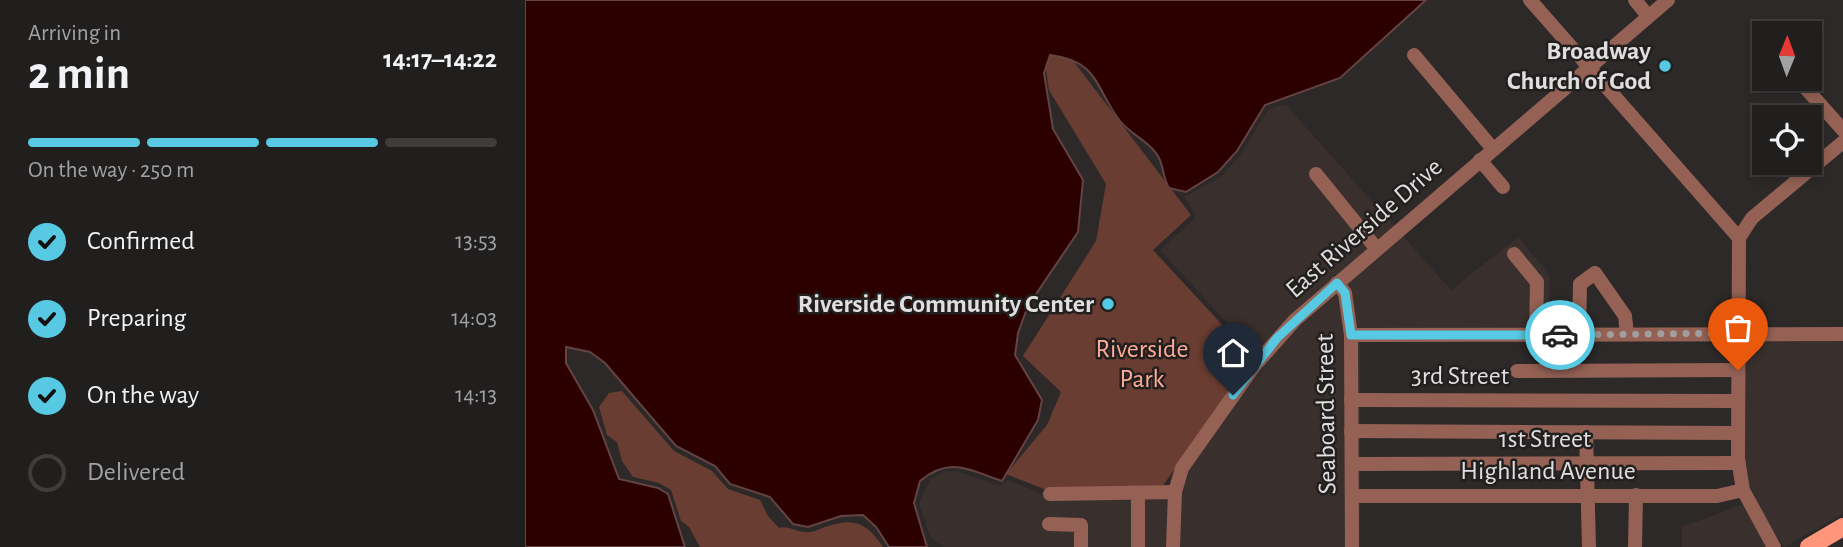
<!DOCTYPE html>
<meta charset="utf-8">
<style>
body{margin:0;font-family:"Alegreya Sans",sans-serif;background:#292727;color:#f1f3f6;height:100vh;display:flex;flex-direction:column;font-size:26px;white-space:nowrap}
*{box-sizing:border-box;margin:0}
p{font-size:23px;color:#a2a2a4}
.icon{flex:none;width:38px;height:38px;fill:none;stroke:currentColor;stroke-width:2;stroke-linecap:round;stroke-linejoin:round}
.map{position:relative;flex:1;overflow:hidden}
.sheet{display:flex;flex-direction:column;background:#211f1e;width:525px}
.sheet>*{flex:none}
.needle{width:46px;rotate:1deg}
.controls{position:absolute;left:1227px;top:21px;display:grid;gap:14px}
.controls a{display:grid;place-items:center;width:70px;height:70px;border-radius:0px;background:#211f1e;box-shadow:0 4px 10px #0003,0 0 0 2px #3e3d3c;font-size:35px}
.pin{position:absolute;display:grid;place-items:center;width:60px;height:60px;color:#fff;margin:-72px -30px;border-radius:50% 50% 50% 0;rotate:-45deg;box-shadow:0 0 7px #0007}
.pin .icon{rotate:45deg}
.courier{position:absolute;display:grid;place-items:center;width:70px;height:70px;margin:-35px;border:5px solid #57c9e2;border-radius:50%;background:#fff;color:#222;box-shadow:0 2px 9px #0007}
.head em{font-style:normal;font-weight:600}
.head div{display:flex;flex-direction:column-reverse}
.head{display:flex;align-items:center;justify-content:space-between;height:119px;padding:0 28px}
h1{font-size:46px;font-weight:600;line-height:52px}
.bar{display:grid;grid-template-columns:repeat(4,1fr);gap:10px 7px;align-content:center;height:84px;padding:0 28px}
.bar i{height:9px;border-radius:5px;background:#3e3d3c}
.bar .active{background:#57c9e2}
.bar p{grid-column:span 4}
ol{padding:0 28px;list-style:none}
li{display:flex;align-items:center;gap:21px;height:77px}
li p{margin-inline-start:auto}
li .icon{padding:7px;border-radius:50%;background:#57c9e2;color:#111;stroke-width:4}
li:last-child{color:#a2a2a4}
li i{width:38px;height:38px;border:4px solid #3e3d3c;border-radius:50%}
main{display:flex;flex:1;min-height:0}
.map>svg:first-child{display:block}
.built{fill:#39302d}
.green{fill:#6a3d32}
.water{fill:#2d0000;stroke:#634343;stroke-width:2}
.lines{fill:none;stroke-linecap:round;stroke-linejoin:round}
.minor{stroke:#946154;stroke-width:14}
.major{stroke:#ff957b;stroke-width:18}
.done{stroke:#a19f9e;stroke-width:7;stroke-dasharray:0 12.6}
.route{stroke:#57c9e2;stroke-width:9}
.poi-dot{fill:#57c9e2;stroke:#221f1f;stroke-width:2.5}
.labels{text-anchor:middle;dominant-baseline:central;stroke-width:5;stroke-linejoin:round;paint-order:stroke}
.poi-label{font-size:26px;font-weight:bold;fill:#e0dede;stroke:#221f1f;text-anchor:end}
.street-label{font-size:26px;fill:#e0dede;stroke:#221f1f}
.park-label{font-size:26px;fill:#feac97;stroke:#221f1f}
</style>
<main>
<section class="sheet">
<div class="head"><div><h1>2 min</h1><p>Arriving in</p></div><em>14:17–14:22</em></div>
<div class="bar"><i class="active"></i><i class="active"></i><i class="active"></i><i></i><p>On the way · 250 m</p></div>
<ol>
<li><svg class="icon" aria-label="check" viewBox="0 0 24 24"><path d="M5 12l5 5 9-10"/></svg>Confirmed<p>13:53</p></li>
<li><svg class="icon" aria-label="check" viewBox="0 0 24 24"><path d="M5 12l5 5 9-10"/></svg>Preparing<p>14:03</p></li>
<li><svg class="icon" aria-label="check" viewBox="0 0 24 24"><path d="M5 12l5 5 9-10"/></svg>On the way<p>14:13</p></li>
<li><i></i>Delivered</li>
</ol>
</section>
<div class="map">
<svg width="1318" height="547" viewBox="0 0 1318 547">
<rect width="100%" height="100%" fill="#2c2928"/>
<g class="built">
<path d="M754 106H762L926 290 993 237 1025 276 1023 335 835 333V547H419L405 537 394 503 405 480 420 471H432L475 486 483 480 525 497 640 491 651 479 731 354 635 250 670 218V213L659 197 697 176 716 154 743 110Z"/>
<path d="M1220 337H1318V514L1259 547 1240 519 1222 479 1219 460Z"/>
<path d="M1219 504 1242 547H1157V527Z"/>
</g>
<g class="green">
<path d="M525 55 546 58 666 215 628 250 728 358 637 487 524 491 481 474 522 425 536 392 498 356 571 241 581 184 524 90 521 69Z"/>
<path d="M97 391 149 451 187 471 203 489 235 500 243 516 254 528C264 525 270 532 281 532 288 533 296 528 303 526 330 517 343 524 358 547H175L164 527 156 521 146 490 134 483 108 477 97 461 92 442 82 435 74 407 84 393Z"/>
</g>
<path class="water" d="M0 0H901L815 78 740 105 712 151 693 172 661 192 644 188C638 178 639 168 634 158 627 143 605 134 595 121 570 89 575 61 525 55L519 73 528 129 558 180 553 232 503 306 493 333 490 355 517 400 513 420 477 481C444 470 425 456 395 481L389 503 402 547H364L351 527 338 515 316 516 283 527 268 524 245 497 205 484 190 466 151 446 80 363 65 352 41 347V363L68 410 94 479 133 488 143 494 160 547H0Z"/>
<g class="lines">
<g class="minor">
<path d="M1005 0 1214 238 1213 459 1218 490 1249 547"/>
<path d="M1110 0 1123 16"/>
<path d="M889 55 968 149"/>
<path d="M1277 84 1318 130"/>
<path d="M955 160 978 187"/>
<path d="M791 174 851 248"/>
<path d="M1214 238 1227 218 1318 142"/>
<path d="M989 254 1012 282 1011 335"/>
<path d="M812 283 820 293 826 335 827 547"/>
<path d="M1054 334 1055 284 1070 273 1100 316 1102 334"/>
<path d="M826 335 1318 334"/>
<path d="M992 371 1213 370"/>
<path d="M826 400 1212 401"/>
<path d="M826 431 1212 433"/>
<path d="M1061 432 1064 547"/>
<path d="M827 464 1214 463"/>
<path d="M613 493V547"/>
<path d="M525 494 650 492"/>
<path d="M827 496H1192L1218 490"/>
<path d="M524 524 556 525V547"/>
<path d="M648 547 650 492 657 468 730 365 770 320 1143 0"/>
<path d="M1110 547 1111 495"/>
</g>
<path class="major" d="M1284 547 1318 527"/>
</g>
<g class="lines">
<path class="done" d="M1035 335 1212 333 1213 370"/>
<path class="route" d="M708 395 752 338 812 283 820 293 826 335H1035"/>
</g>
<g class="poi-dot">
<circle cx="1140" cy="66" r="7"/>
<circle cx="583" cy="304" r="7"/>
</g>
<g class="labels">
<g class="poi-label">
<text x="1126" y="51">Broadway<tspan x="1126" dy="30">Church of God</tspan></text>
<text x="569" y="304">Riverside Community Center</text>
</g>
<g class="street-label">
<text transform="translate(839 228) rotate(-41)">East Riverside Drive</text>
<text x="935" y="376">3rd Street</text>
<text transform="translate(801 414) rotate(-91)">Seaboard Street</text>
<text x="1020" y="439">1st Street</text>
<text x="1023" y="471">Highland Avenue</text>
</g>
<g class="park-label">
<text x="617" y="349">Riverside<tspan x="617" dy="30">Park</tspan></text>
</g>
</g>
</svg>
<div class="controls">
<a><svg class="needle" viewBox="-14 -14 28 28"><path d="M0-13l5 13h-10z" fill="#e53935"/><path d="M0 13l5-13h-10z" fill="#a2a2a4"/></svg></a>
<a><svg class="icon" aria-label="locate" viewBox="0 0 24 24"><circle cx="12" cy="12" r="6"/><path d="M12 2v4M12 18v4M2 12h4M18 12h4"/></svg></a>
</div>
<div class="pin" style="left:1213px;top:370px;background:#ea580c"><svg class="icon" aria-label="bag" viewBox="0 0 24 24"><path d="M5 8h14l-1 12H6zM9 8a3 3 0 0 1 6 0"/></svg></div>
<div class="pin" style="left:708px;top:395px;background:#1f2937"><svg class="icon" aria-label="home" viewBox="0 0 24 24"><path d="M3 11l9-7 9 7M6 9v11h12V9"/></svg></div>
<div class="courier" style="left:1035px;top:335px"><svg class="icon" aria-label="car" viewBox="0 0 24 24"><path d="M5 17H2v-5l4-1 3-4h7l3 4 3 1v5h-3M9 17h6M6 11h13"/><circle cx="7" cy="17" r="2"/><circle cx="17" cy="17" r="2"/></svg></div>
</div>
</main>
